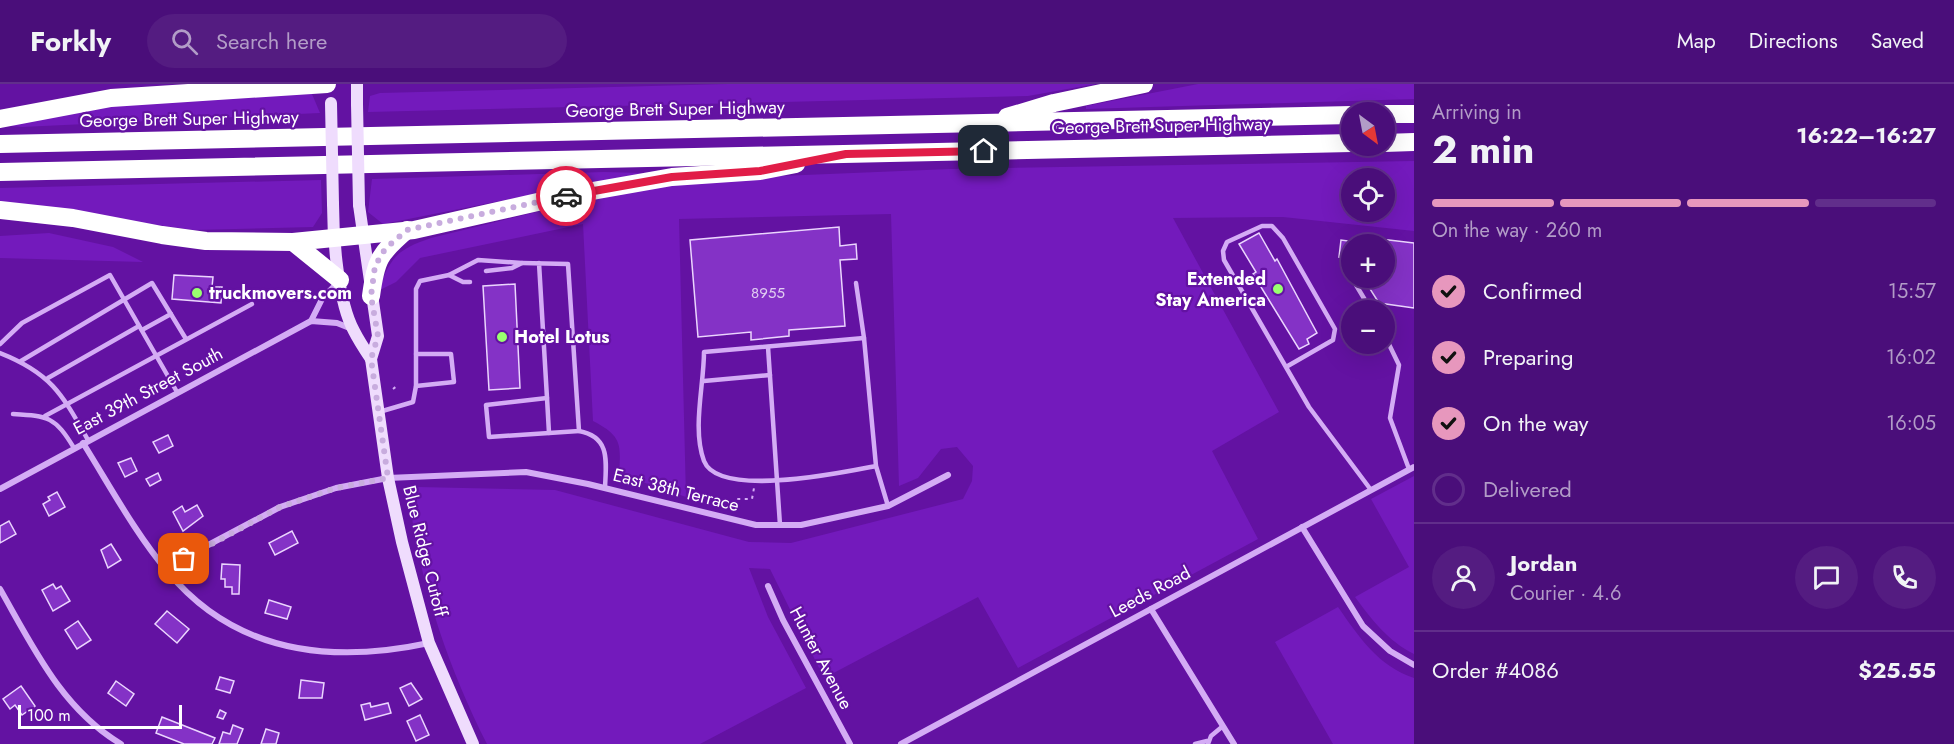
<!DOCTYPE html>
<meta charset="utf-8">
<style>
body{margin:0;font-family:Jost,sans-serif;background:#541c81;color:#f1f3f6;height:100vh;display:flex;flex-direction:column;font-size:22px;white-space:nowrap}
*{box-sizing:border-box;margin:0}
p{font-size:20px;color:#b29cc7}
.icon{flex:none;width:33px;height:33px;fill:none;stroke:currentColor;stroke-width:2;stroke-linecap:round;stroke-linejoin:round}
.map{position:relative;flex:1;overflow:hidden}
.details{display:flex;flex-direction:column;background:#4a0e7a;width:540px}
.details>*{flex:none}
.needle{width:39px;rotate:148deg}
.fabs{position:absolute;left:1341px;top:18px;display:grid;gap:12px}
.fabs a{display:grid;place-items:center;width:54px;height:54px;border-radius:50%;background:#4a0e7a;box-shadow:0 6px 24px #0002,0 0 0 2px #612e8b;font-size:30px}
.scale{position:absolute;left:18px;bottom:15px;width:164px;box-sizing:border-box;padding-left:6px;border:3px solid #fff;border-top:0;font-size:16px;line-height:21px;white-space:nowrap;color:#fff;-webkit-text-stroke:4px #6312a2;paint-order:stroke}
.pin{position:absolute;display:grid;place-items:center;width:51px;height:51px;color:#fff;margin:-26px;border-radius:12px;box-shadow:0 3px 9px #0006}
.courier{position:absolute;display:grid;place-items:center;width:60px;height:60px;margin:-30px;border:4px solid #e11d48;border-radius:50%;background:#fff;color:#222;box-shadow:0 2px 8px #0007}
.overview em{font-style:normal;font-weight:700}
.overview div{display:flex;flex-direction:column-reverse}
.overview{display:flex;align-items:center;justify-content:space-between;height:102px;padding:0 18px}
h1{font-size:39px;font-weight:700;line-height:45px}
.bar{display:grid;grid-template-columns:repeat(4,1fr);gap:9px 6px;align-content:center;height:72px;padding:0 18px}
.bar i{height:8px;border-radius:4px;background:#612e8b}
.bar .on{background:#e797bd}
.bar p{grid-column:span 4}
.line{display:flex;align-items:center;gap:15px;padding:0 18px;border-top:2px solid #612e8b}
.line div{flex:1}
.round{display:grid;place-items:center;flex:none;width:63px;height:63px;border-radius:32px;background:#541c81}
ol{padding:0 18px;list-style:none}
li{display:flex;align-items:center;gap:18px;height:66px}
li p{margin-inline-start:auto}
li .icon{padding:6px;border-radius:50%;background:#e797bd;color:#111;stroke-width:4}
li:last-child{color:#b29cc7}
li i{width:33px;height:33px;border:3px solid #612e8b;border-radius:50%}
header{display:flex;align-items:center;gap:36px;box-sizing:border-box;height:84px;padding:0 30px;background:#4a0e7a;border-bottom:2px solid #612e8b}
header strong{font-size:28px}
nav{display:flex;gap:33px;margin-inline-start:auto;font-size:21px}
.search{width:420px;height:54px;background:#541c81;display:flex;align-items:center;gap:15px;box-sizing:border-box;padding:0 21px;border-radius:33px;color:#b29cc7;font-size:22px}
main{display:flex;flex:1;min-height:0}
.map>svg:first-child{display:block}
.green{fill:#731abc;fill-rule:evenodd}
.building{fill:#8432c6;stroke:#ebd5fe;stroke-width:1.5}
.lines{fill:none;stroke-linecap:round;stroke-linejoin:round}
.path{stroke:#d4acf5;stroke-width:2;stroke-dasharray:3 4.5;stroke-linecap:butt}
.lane{stroke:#d4acf5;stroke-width:4.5}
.street{stroke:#d4acf5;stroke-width:6}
.secondary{stroke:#efdcfd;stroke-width:12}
.highway{stroke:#fff;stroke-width:18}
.secondary-bridge{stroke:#efdcfd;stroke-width:12}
.done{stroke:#c8acde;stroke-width:6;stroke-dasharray:0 10.8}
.route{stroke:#e11d48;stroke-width:8}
.poi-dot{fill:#99ff70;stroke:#6312a2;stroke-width:2}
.labels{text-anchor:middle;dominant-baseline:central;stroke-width:4.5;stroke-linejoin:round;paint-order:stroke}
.number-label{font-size:15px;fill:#e0ccf1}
.street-label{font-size:18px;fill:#fff;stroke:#6312a2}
.poi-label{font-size:18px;font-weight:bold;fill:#fff;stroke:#6312a2;text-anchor:start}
</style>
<header>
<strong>Forkly</strong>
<div class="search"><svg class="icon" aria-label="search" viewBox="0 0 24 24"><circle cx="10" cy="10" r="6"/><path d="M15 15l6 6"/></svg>Search here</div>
<nav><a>Map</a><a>Directions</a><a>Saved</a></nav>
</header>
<main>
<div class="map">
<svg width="1414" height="660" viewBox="0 0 1414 660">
<rect width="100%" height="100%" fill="#6312a2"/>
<g class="green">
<path d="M727 0H1096L1028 12 368 28 370 12 380 9Z"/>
<path d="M1198 0H1414V15L1086 25V22Z"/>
<path d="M312 10 320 29 22 43 0 41 148 15Z"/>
<path d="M1414 77V147L1283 133 1173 134 1279 328 1212 367 1258 455 1018 584 978 513 824 594 770 485 749 484 768 533 806 604 700 660H487C448 583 419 498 409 412L418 403 555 406 749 458 791 459 963 415 972 397 973 382 957 363 941 365 918 394 899 402 891 130 679 135 686 413 619 390C621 360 622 352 593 337L583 140 420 174 396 198 378 207C391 173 396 166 431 154L641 102 731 94 950 85ZM1352 94H1384V128H1352Z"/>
<path d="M604 88 643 89 383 140 368 128 372 95Z"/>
<path d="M321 96 322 129 313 143 194 146 0 120V104Z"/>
<path d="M49 149 113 163 143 178 0 174V152Z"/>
<path d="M1414 392V570C1388 557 1372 536 1355 513L1409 483 1371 415Z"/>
<path d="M1338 523C1359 553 1378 582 1414 594V660H1333L1275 558Z"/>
</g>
<g class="building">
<path d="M839 143 840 162 856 160 857 175 840 176 845 242 789 246V252L751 256V248L698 253 690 156Z"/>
<path d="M1259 149 1275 177 1277 175 1317 249 1307 255 1309 260 1299 265 1253 190 1256 188 1239 160Z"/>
<path d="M1372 154 1414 159V224L1379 219 1363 194H1384V160H1352V175L1339 173 1341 156 1371 160 1375 158Z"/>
<path d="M174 191 213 193 212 203H222L221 219 172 215Z"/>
<path d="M515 200 520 304 489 306 483 202Z"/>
<path d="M168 351 173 362 159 369 153 358Z"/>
<path d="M131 374 137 387 125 393 118 379Z"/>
<path d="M158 389 161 396 150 402 146 395Z"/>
<path d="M57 408 65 423 49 432 43 420 50 416 48 413Z"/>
<path d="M197 421 203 432 183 447 173 428 182 422 185 428Z"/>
<path d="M9 437 16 450 0 459V442Z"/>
<path d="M292 447 298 459 275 471 269 459Z"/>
<path d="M111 460 121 476 108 484 101 466Z"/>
<path d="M222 480 240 481 239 510H232V503H225V495H221Z"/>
<path d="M53 500 56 505 61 502 70 517 53 527 42 506Z"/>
<path d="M269 516 291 523 287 535 265 529Z"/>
<path d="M167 527 189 545 177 559 155 540Z"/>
<path d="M78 537 91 556 77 565 65 546Z"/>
<path d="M220 593 234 597 230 609 216 605Z"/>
<path d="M301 596 324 599 322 614H299Z"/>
<path d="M116 597 134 610 126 622 108 609Z"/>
<path d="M411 599 422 615 409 622 400 604Z"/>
<path d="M21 602 35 622 22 631 15 621 10 625 3 615Z"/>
<path d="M370 619 371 623 388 619 391 629 365 636 361 621Z"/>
<path d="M220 626 226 629 223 635 217 633Z"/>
<path d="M420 631 429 651 416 657 407 637Z"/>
<path d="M162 633 215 654 212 660H184L156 649Z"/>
<path d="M233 641 243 645 237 660H219L223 648 230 650Z"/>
<path d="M266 645 279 649 276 660H261Z"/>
</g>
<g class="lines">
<g class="path">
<path d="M393 305 398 301"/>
<path d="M736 423 738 415H752L754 404"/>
</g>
<g class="lane">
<path d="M522 179 568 180 579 347 489 353 486 321 547 314 539 179"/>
<path d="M1347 186 1371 226"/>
<path d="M470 198H463L449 191 478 176 522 179 512 184 486 187"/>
<path d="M856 199 864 254"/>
<path d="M142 246 171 230"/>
<path d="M1384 250 1399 281 1390 334 1409 385"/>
<path d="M0 260 22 239 110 191 177 308"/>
<path d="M768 263 780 441"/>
<path d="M0 269C51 289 62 310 88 356"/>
<path d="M416 270H451L454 298 416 302"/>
<path d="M21 277 152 199 186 255"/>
<path d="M1286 283 1333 256 1335 245 1283 154 1272 142H1262L1227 158 1223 167 1224 176 1309 323 1371 406"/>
<path d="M48 294 139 242"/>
<path d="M704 297 770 291"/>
<path d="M547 314 549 349"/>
<path d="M379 328 413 318 416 302V205L420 197 449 191"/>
<path d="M13 330C49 332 55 333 74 364"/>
<path d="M45 332 252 220"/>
<path d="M579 347C611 353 606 378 605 404"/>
<path d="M876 382C845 388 719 415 704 377 692 345 704 301 704 268L864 254 876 382 888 422"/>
<path d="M1195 660 1207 657"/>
<path d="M1208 660 1211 652 1223 642"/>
</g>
<g class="street">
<path d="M311 237 322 215 338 198"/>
<path d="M83 359C110 402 135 449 168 488 236 570 331 580 429 559"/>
<path d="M0 405 311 237 337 239 352 245"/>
<path d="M1302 443 1363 542 1390 567 1414 581"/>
<path d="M169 490 197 467 280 423 336 404 388 394 526 388 588 400 756 441H801L888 422 948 391"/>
<path d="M768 502 783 536 850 660"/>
<path d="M0 505C33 563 62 625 121 660"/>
<path d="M1151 525 1234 660"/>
<path d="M901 660 1414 383"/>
</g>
<g class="secondary">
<path d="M357 20V0"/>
<path d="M333 120C333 154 338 218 354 247 359 257 365 266 371 275"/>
<path d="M359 121 378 252 371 275 388 394 402 458 429 559 473 660"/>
</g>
<g class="highway">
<path d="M1384 30H1414"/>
<path d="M1007 33 1054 19 1144 0"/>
<path d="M0 35 111 14 327 0"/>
<path d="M1384 59 1414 58"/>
<path d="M0 60 1352 31"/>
<path d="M0 88 1352 59"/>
<path d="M0 126 73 134 162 151 206 157 293 158 414 146 564 112 672 93 760 87 796 80"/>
<path d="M293 158 340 196"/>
<path d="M371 212C376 175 379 170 407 146"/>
</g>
<g class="secondary-bridge">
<path d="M331 19 333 120"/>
<path d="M357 20 359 121"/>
</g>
</g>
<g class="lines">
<path class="done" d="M184 475 280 423 336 404 388 394 371 275 378 252 371 212 375 182 385 165 407 146 566 112"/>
<path class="route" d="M566 112 672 93 760 87 846 70 984 67"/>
</g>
<g class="poi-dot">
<circle cx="1278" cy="205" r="6"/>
<circle cx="197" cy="209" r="6"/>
<circle cx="502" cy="253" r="6"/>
</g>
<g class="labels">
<g class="number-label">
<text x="768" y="209">8955</text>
</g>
<g class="street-label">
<text transform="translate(675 25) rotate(-1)">George Brett Super Highway</text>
<text transform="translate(189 35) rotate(-1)">George Brett Super Highway</text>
<text transform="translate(1161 42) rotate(-1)">George Brett Super Highway</text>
<text transform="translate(148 307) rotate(-28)">East 39th Street South</text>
<text transform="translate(676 406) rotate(14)">East 38th Terrace</text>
<text transform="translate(425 467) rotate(76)">Blue Ridge Cutoff</text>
<text transform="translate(1150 508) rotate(-28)">Leeds Road</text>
<text transform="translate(821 574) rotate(62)">Hunter Avenue</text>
</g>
<g class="poi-label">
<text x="1266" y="195" text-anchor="end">Extended<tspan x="1266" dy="21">Stay America</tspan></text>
<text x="209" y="209">truckmovers.com</text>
<text x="514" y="253">Hotel Lotus</text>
</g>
</g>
</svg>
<div class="fabs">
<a><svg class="needle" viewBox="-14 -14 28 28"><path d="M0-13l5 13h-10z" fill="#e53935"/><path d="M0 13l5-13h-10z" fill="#b29cc7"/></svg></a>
<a><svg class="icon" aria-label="locate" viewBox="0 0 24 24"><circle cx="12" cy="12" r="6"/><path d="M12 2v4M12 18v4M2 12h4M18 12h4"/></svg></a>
<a>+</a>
<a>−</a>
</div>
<div class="scale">100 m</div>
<div class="pin" style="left:184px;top:475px;background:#ea580c"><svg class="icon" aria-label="bag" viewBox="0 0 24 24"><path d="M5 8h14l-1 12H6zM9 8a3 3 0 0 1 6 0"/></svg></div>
<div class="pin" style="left:984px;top:67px;background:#1f2937"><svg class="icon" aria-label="home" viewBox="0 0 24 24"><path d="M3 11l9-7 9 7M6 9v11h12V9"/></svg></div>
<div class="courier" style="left:566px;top:112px"><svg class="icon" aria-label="car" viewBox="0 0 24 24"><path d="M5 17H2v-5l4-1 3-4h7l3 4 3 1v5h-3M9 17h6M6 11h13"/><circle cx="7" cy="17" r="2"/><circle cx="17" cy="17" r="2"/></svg></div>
</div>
<section class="details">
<div class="overview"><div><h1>2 min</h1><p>Arriving in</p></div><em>16:22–16:27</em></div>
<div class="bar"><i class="on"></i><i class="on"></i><i class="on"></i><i></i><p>On the way · 260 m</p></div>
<ol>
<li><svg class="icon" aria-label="check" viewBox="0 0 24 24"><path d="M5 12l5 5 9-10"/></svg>Confirmed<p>15:57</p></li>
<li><svg class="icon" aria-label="check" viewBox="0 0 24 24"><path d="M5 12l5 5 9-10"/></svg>Preparing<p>16:02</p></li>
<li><svg class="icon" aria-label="check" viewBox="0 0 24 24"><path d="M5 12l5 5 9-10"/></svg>On the way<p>16:05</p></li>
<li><i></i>Delivered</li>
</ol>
<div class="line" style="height:108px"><a class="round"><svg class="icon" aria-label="person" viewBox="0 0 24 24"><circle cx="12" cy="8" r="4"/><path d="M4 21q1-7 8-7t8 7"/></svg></a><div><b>Jordan</b><p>Courier · 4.6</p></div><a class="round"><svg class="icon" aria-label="chat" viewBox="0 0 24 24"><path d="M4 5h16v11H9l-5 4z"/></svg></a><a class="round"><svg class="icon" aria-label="phone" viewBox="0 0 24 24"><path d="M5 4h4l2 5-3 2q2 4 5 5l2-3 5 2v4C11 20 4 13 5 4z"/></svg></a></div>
<div class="line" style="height:78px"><div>Order #4086</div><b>$25.55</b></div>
</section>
</main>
